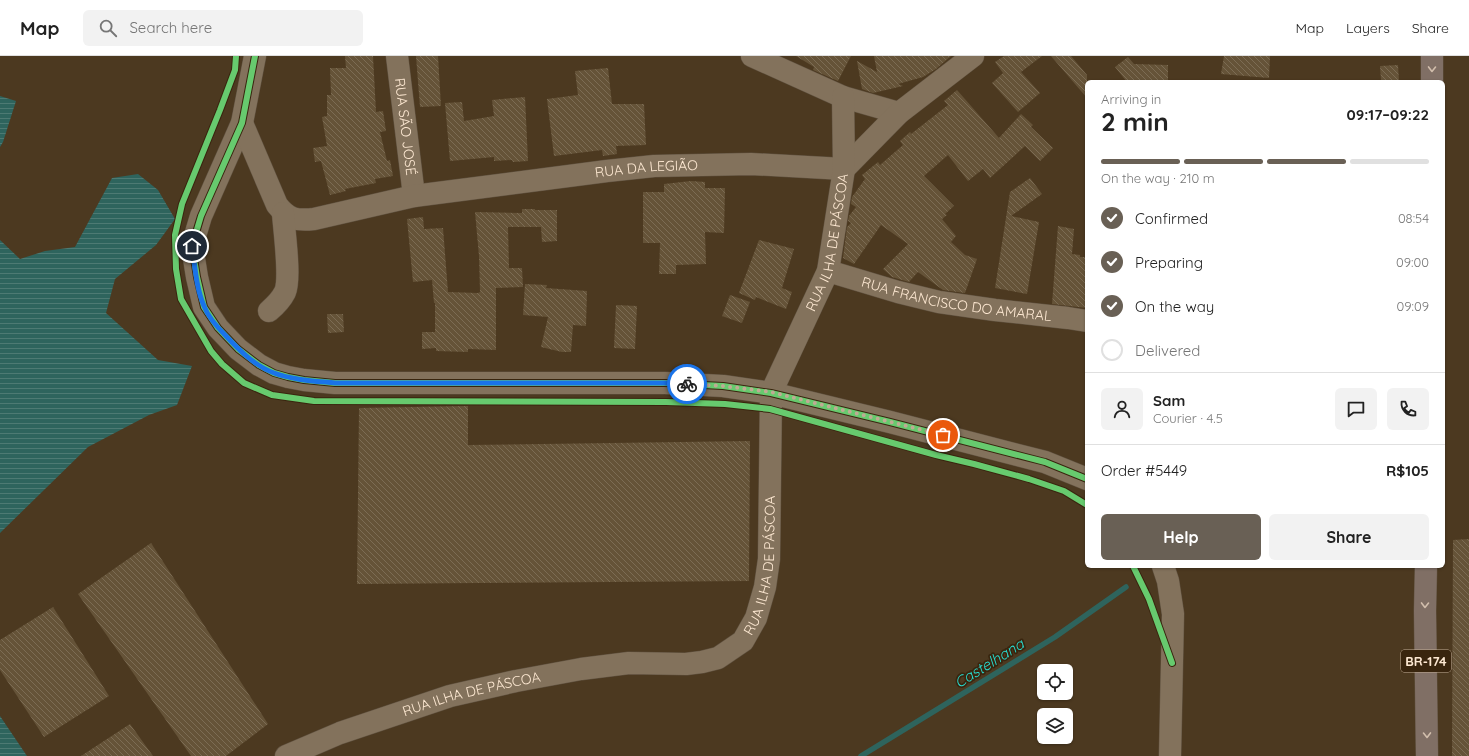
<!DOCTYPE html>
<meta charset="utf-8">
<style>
body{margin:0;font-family:Quicksand,sans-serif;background:#f2f2f2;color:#222;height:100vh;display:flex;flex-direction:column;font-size:15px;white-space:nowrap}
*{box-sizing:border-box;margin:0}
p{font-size:13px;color:#767676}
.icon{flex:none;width:22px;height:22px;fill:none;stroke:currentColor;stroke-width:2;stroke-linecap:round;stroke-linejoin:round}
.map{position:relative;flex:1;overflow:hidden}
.side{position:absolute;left:1085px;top:24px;width:360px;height:488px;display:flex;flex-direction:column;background:#fff;border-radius:6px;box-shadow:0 1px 3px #0004}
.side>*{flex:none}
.fabs{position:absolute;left:1037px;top:608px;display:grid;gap:8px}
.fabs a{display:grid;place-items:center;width:36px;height:36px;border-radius:6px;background:#fff;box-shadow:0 1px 3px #0004;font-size:20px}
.pin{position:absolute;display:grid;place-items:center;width:34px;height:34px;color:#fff;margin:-17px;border:2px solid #fff;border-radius:50%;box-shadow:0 1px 4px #0007}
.courier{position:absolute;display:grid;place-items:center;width:40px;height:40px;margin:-20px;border:3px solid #1a73e8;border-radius:50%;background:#fff;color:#222;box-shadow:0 1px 5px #0007}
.headline em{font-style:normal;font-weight:700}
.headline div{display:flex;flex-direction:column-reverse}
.headline{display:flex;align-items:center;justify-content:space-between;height:68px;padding:0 16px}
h1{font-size:26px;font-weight:700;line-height:30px}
.bar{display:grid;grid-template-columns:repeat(4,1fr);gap:6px 4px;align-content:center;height:48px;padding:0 16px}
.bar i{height:5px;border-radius:3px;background:#e0e0e0}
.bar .active{background:#696055}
.bar p{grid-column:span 4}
.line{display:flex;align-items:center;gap:10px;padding:0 16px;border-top:1px solid #e0e0e0}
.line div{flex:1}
.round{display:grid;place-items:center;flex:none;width:42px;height:42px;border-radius:6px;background:#f2f2f2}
ol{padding:0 16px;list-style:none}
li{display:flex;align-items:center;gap:12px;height:44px}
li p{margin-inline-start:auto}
li .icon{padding:4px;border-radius:50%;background:#696055;color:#fff;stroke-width:4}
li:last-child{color:#767676}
li i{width:22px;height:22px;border:2px solid #e0e0e0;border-radius:50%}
.action{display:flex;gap:8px;margin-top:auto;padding:8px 16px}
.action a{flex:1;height:46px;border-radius:6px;background:#696055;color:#fff;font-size:16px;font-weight:700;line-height:46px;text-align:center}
.action a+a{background:#f2f2f2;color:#222}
header{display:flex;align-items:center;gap:24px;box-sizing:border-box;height:56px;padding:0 20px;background:#fff;border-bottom:1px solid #e0e0e0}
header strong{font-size:19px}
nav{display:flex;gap:22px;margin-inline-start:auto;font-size:14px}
.search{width:280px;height:36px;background:#f2f2f2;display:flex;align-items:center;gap:10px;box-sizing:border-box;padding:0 14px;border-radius:6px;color:#767676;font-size:15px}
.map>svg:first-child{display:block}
.water{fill:url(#water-rules)}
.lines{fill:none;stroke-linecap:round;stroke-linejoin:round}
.stream{stroke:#2e645d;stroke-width:5.5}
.building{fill:url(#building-back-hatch)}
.minor-casing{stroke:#605240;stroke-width:23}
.highway-casing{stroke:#605240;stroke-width:23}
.minor{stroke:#83725c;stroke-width:22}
.highway{stroke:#806f65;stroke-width:22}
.cycleway-casing{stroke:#39250e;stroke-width:8}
.cycleway{stroke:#67ca6e;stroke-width:6}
.oneway{stroke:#d1beac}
.done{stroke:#bfab94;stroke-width:4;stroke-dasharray:0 7.2}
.route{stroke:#1a73e8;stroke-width:5}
.labels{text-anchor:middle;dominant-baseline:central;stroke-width:3.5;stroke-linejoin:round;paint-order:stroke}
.shield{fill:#39250e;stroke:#c2ae97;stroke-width:1}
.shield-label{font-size:13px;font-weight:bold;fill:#fde8d2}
.street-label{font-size:14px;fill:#fde8d2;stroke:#39250e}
.water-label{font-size:15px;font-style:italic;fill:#28ded3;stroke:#39250e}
</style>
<header>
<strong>Map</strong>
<div class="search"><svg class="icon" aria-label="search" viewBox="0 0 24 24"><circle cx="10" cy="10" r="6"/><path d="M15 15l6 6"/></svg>Search here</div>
<nav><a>Map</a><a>Layers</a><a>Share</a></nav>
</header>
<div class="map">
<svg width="1469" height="700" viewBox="0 0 1469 700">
<defs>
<pattern id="water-rules" width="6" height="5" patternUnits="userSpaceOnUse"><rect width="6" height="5" fill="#2e645d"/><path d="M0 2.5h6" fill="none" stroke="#4d7a73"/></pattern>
<pattern id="building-back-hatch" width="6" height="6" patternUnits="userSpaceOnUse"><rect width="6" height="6" fill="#655338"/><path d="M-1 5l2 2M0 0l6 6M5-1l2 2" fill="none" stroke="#7c6c54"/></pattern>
</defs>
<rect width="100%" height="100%" fill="#4c3920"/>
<g class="water">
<path d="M0 40 16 45 3 86 0 91Z"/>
<path d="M138 118 158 134 175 163 156 189 115 223 106 257 158 304 192 310 177 349 149 359 88 391 0 477V184L20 203 45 195 75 191 112 122Z"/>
<path d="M0 660 27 700H0Z"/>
</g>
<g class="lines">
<path class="stream" d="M861 700 1055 581 1126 531"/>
</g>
<g class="building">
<path d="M345 0H373L376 56 383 55 386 75 380 76 387 105 390 104 393 120 375 123 376 127 345 133 346 135 330 139 321 105 315 106 313 92 327 90 322 61 327 60V39H331L330 12H346Z"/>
<path d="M416 0H438L441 50 420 51Z"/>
<path d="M796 0H851L838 25 813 14 814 11Z"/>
<path d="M874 0H951L936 13 923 21 898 28 903 30 873 37 862 33 857 5 877 16Z"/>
<path d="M1004 0H1042L1021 16 1040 37 1018 56 992 27 1003 17 995 6Z"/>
<path d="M1051 0H1071L1087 19V42Z"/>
<path d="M1224 0H1270L1269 22 1221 18Z"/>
<path d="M1128 1 1134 8 1168 9V26H1127L1115 11Z"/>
<path d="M1398 9 1399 25H1381L1380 10Z"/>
<path d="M608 12 612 48H644L646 89 616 90 617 98 603 100 602 94 554 100 547 43 578 39 575 15Z"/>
<path d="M957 34 999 82 1021 58 1033 69 1031 71 1053 92 1040 105 1025 90 990 122 983 113 968 125 948 99 924 120 954 150 945 158 947 159 942 163 956 180 951 186 965 199 977 203 965 237 943 234 918 216 909 226 892 221 883 213 908 188 881 169 854 208 843 202 847 171 851 167 848 165 849 160 856 151 851 148 852 141 865 123 862 119 878 106 880 109 903 89 900 85 910 76 911 78 948 49 944 45Z"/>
<path d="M525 41 528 105 513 106 512 104 494 105V101L450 105 445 47 462 46 464 65 494 60 492 44Z"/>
<path d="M1030 122 1042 138 1011 160 1039 166 1027 238 995 232 1010 136Z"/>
<path d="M691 125 705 126V132H725L724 177 705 176 706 208 676 209V218H659L660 187H643V136H664V128Z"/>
<path d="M522 153H535V154H557V185L542 186 541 171H508L509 212H522L523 231 496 232V294L468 293V296L436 295V292L422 293V276H435V247H434L432 224 413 226 407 163 423 161 424 173 443 172 448 236 478 237 480 236 479 200 475 156 522 157Z"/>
<path d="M1058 170 1074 173 1072 198 1080 199V201H1087V252L1052 248Z"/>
<path d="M759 184 794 193 782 232 792 236 786 253 756 241 755 244 739 237Z"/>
<path d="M525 228 547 229 546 232 587 235 586 270 573 269 571 296H562L541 291 548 261 523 259Z"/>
<path d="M730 239 750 246 742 267 722 260Z"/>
<path d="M616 249 637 250 635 293 614 292Z"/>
<path d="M327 258H343L344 276 328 277Z"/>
<path d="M468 350V389L750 385 749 525 357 528 359 352Z"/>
<path d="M1469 483V700H1452L1453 484Z"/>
<path d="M151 487 268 668 226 700H191L78 538Z"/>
<path d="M53 551 109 640 44 681 0 614V584Z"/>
<path d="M130 668 153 700H81Z"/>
</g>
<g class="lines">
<g class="minor-casing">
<g id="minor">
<path d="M255 0 242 67 201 160 192 190 197 221 204 251 218 272 238 293 259 309 274 317 288 321 304 324 335 327H665L723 330 771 337 890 366 1045 406 1087 423"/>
<path id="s1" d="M397 0 414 140"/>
<path d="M752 0 843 41 899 57"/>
<path id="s2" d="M242 67 277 149C288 163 296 165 314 163L414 140 607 115 654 110 751 108 844 113 899 57 973 0"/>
<path id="s3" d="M828 215 898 236 939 246 995 254 1068 262 1087 265"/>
<path d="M269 255C276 249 281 244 285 236 291 222 284 174 283 157"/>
<path d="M1163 510 1168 525 1173 558 1170 700"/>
<path id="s4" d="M286 700 340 677 450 640 516 625 581 613 629 607 686 608 702 606 718 602 743 585 756 562 765 531 769 503 771 337 828 215 844 113 843 41"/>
</g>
</g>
<g class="highway-casing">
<g id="highway">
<path d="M1432 26V0"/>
<path d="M1426 510 1425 555 1427 700"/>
</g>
</g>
<use href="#minor" class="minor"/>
<use href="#highway" class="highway"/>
<g class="cycleway-casing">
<g id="cycleway">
<path d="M236 0 235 14 220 54 182 148 175 179 176 213 181 243 211 295 222 308 244 327 272 339 314 345 666 346 725 348 770 353 936 399 974 408 1029 423 1064 435 1087 449"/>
<path d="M255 0 242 67 201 160 192 190 197 221 204 251 218 272 238 293 259 309 274 317 288 321 304 324 335 327H665L723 330 771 337 890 366 1045 406 1087 423"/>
<path d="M1133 510 1149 543 1172 607"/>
</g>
</g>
<use href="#cycleway" class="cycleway"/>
</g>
<defs><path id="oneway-chevron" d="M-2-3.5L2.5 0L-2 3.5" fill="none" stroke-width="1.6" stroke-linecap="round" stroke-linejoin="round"/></defs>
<g class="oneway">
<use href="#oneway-chevron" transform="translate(1432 13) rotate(91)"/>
<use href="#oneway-chevron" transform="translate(1425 549) rotate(91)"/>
<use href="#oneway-chevron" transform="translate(1427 679) rotate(89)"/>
</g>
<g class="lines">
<path class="done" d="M687 328 723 330 771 336 943 379"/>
<path class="route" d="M192 190C195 210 196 232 204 250 208 261 218 272 226 280 239 294 255 310 274 317 293 324 315 325 335 327H665L687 328"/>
</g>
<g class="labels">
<rect class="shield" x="1401" y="594" width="50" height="22" rx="3"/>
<g class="shield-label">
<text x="1426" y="605">BR-174</text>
</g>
<g class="street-label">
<text stroke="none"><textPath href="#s1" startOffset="71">RUA SÃO JOSÉ</textPath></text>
<text stroke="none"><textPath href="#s2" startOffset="468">RUA DA LEGIÃO</textPath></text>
<text stroke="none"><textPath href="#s4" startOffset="892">RUA ILHA DE PÁSCOA</textPath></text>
<text stroke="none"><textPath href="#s3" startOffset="132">RUA FRANCISCO DO AMARAL</textPath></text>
<text stroke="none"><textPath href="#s4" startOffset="556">RUA ILHA DE PÁSCOA</textPath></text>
<text stroke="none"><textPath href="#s4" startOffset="196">RUA ILHA DE PÁSCOA</textPath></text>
</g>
<g class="water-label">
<text transform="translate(989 607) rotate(-32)">Castelhana</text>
</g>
</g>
</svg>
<div class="fabs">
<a><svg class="icon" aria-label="locate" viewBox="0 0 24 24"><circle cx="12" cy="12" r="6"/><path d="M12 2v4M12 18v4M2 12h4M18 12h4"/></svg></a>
<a><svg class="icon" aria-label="layers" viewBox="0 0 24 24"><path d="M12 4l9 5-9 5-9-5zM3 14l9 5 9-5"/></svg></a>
</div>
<div class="pin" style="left:943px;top:379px;background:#ea580c"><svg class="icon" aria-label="bag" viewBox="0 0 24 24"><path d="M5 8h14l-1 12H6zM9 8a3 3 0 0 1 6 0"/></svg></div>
<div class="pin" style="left:192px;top:190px;background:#1f2937"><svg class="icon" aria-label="home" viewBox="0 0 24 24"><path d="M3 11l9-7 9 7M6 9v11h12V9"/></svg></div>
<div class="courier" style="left:687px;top:328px"><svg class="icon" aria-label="bike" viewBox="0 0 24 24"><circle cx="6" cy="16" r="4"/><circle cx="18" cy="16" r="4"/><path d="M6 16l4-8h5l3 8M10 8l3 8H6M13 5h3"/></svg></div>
<section class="side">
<div class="headline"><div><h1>2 min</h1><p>Arriving in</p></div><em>09:17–09:22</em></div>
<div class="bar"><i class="active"></i><i class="active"></i><i class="active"></i><i></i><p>On the way · 210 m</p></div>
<ol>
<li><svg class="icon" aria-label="check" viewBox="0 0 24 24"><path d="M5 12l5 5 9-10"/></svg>Confirmed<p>08:54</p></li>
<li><svg class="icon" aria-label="check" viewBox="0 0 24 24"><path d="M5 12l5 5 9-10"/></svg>Preparing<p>09:00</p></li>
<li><svg class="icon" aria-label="check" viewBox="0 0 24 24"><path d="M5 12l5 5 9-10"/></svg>On the way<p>09:09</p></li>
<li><i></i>Delivered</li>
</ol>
<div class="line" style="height:72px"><a class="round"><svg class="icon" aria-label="person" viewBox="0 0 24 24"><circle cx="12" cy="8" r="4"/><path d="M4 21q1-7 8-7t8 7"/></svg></a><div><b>Sam</b><p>Courier · 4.5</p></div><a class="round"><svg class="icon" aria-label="chat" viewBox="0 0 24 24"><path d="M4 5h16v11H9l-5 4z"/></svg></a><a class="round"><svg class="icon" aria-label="phone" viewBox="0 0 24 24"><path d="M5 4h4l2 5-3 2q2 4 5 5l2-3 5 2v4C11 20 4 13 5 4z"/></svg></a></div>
<div class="line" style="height:52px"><div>Order #5449</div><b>R$105</b></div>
<div class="action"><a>Help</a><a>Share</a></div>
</section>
</div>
